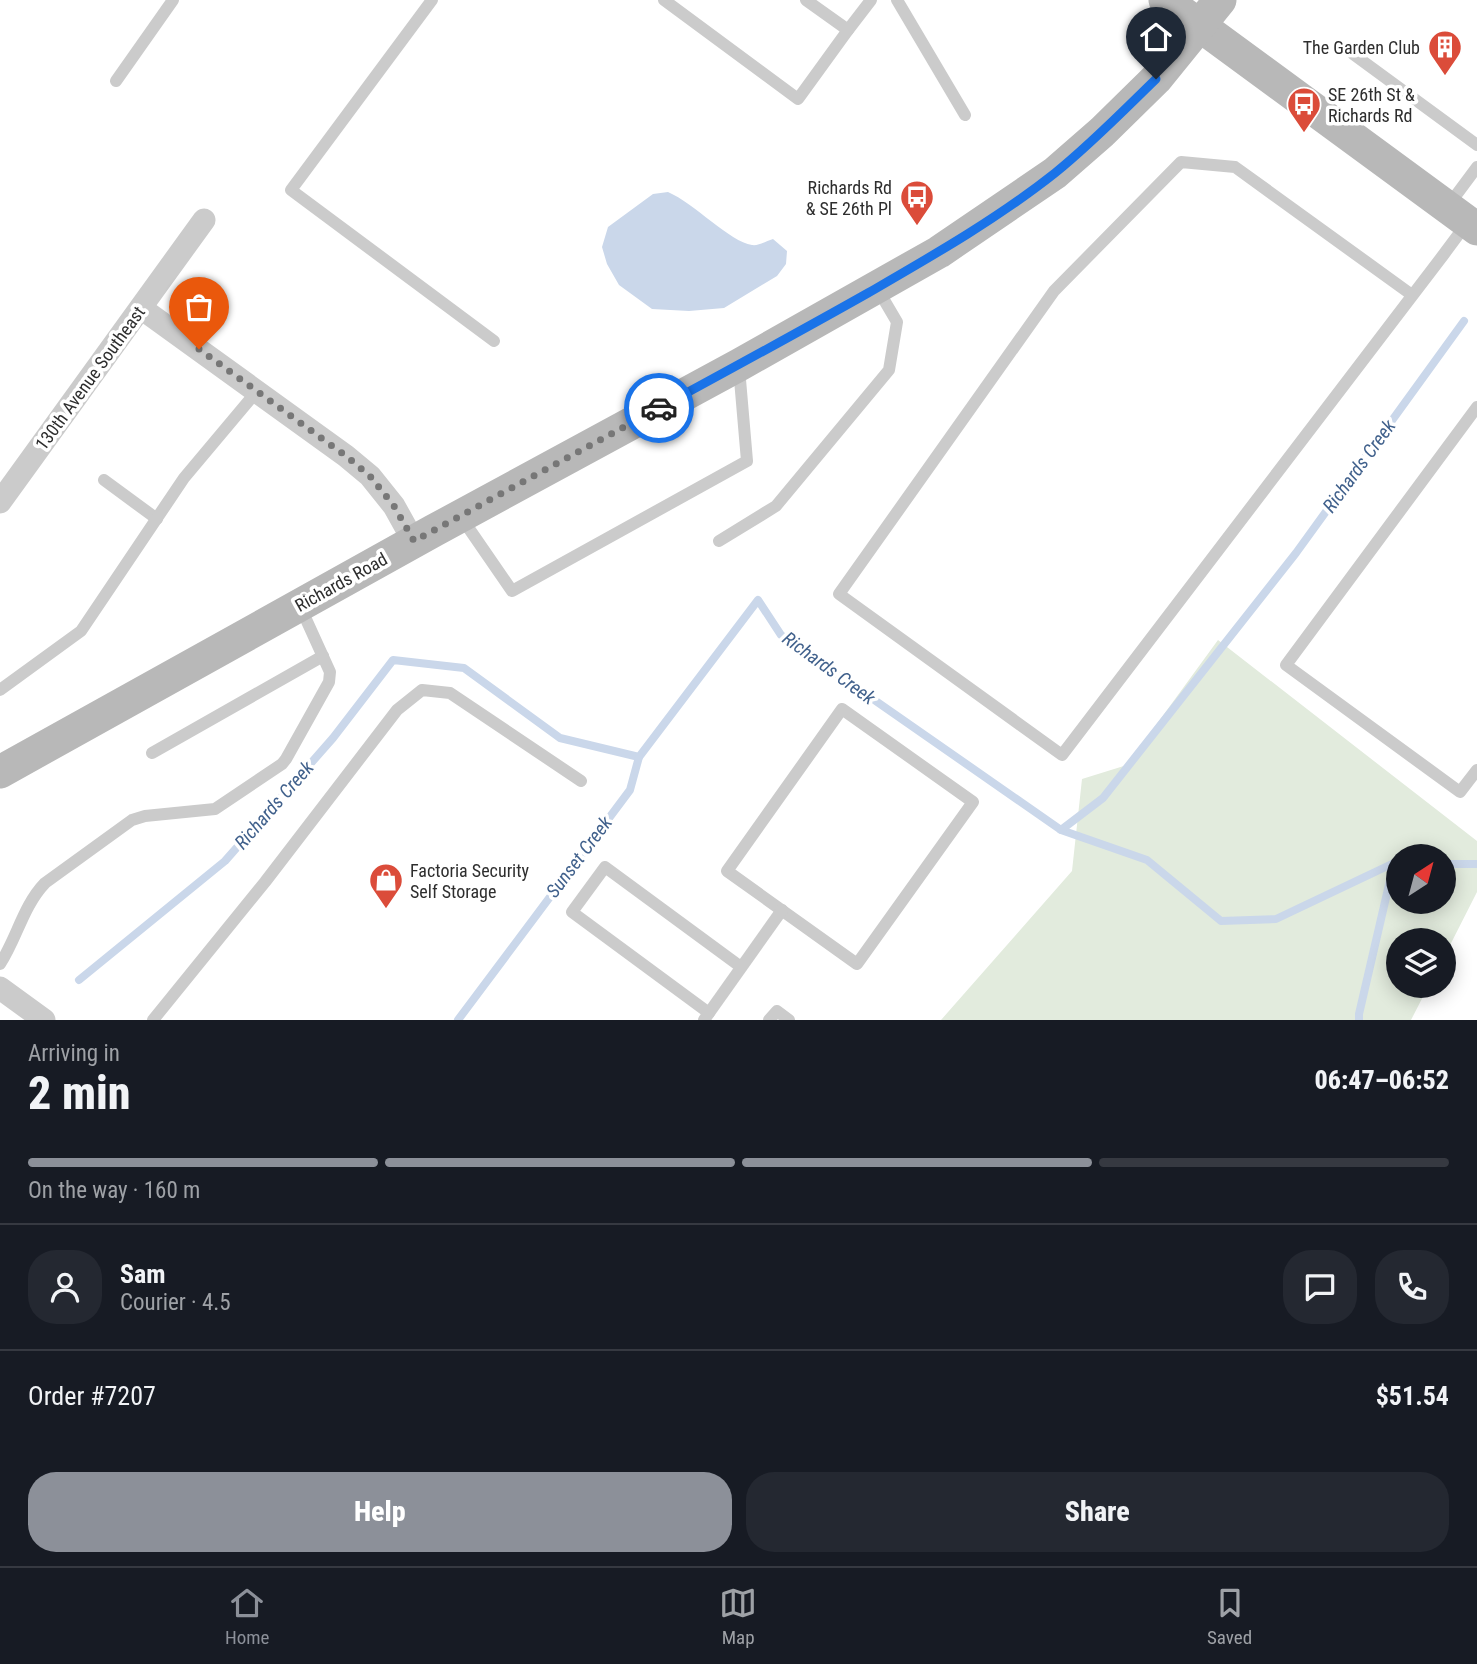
<!DOCTYPE html>
<meta charset="utf-8">
<style>
body{margin:0;font-family:"Roboto Condensed",sans-serif;background:#242831;color:#f1f3f6;height:100vh;display:flex;flex-direction:column;font-size:26px;white-space:nowrap}
*{box-sizing:border-box;margin:0}
p{font-size:23px;color:#9ea1a6}
.icon{flex:none;width:38px;height:38px;fill:none;stroke:currentColor;stroke-width:2;stroke-linecap:round;stroke-linejoin:round}
.map{position:relative;height:1020px;overflow:hidden}
.side{display:flex;flex-direction:column;background:#171b24;flex:1}
.side>*{flex:none}
.needle{width:46px;rotate:36deg}
.buttons{position:absolute;left:1386px;top:844px;display:grid;gap:14px}
.buttons a{display:grid;place-items:center;width:70px;height:70px;border-radius:50%;background:#171b24;box-shadow:0 4px 18px #0003;font-size:35px}
.pin{position:absolute;display:grid;place-items:center;width:60px;height:60px;color:#fff;margin:-72px -30px;border-radius:50% 50% 50% 0;rotate:-45deg;box-shadow:0 0 7px #0007}
.pin .icon{rotate:45deg}
.courier{position:absolute;display:grid;place-items:center;width:70px;height:70px;margin:-35px;border:5px solid #1a73e8;border-radius:50%;background:#fff;color:#222;box-shadow:0 2px 9px #0007}
.headline em{font-style:normal;font-weight:800}
.headline div{display:flex;flex-direction:column-reverse}
.headline{display:flex;align-items:center;justify-content:space-between;height:119px;padding:0 28px}
h1{font-size:46px;font-weight:800;line-height:52px}
.bar{display:grid;grid-template-columns:repeat(4,1fr);gap:10px 7px;align-content:center;height:84px;padding:0 28px}
.bar i{height:9px;border-radius:5px;background:#363941}
.bar .selected{background:#8c9099}
.bar p{grid-column:span 4}
.line{display:flex;align-items:center;gap:18px;padding:0 28px;border-top:2px solid #363941}
.line div{flex:1}
.round{display:grid;place-items:center;flex:none;width:74px;height:74px;border-radius:28px;background:#242831}
.button{display:flex;gap:14px;margin-top:auto;padding:14px 28px}
.button a{flex:1;height:80px;border-radius:28px;background:#8c9099;color:#fff;font-size:28px;font-weight:800;line-height:80px;text-align:center}
.button a+a{background:#242831;color:#f1f3f6}
.tab-bar{display:flex;justify-content:space-around;align-items:center;height:98px;border-top:2px solid #363941;background:#171b24;font-size:19px;color:#9ea1a6}
.tab-bar a{display:grid;justify-items:center;gap:4px}
.tab-bar .selected{color:#8c9099}
.map>svg:first-child{display:block}
.green{fill:#e2ebdd;fill-rule:evenodd}
.water{fill:#cad7ea}
.lines{fill:none;stroke-linecap:round;stroke-linejoin:round}
.stream{stroke:#cad7ea;stroke-width:8}
.lane{stroke:#cbcbcb;stroke-width:12}
.street{stroke:#cbcbcb;stroke-width:23}
.secondary{stroke:#b8b8b8;stroke-width:33}
.done{stroke:#777;stroke-width:7;stroke-dasharray:0 12.6}
.route{stroke:#1a73e8;stroke-width:9}
.labels{text-anchor:middle;dominant-baseline:central;stroke-width:7;stroke-linejoin:round;paint-order:stroke}
.poi-label{font-size:18px;fill:#2e2e2e;stroke:#fff;text-anchor:end}
.street-label{font-size:18px;fill:#2e2e2e;stroke:#fff}
.water-label{font-size:19px;font-style:italic;fill:#41618c;stroke:#fff}
</style>
<div class="map">
<svg width="1477" height="1020" viewBox="0 0 1477 1020">
<rect width="100%" height="100%" fill="#fff"/>
<path class="green" d="M1218 640 1477 841V892L1444 957V940H1398V985H1429L1411 1020H941L1072 871 1082 779 1127 765ZM1398 856H1444V901H1398Z"/>
<path class="water" d="M668 192C694 203 730 242 752 245 759 246 766 241 773 239L787 251 786 264 777 276 724 308 689 311 652 309 619 285 607 264 602 247 608 227 653 194Z"/>
<g class="lines">
<g class="stream">
<path d="M1061 830 1147 860 1221 921 1276 919 1394 863"/>
<path d="M1444 864H1477"/>
<path d="M79 980 225 861 333 738 393 660 464 668 560 738 639 757 758 600 781 635 1061 830 1103 798 1296 553 1464 321"/>
<path d="M458 1020 630 790 639 757"/>
<path d="M1359 1020V1014L1394 863H1398"/>
</g>
<g class="lane">
<path d="M432 0 291 190 494 341"/>
<path d="M664 0 798 99 848 30"/>
<path d="M806 0 848 30 871 0"/>
<path d="M897 0 965 115"/>
<path d="M1353 54 1477 145"/>
<path d="M116 81 173 0"/>
<path d="M1448 206 1477 167"/>
<path d="M1412 295 1235 167 1181 162 1054 291 839 594 1062 755 1444 254 1467 223"/>
<path d="M1477 407 1286 665 1460 792 1477 770"/>
<path d="M104 480 157 519"/>
<path d="M461 517 512 591 747 461 739 368"/>
<path d="M719 541 776 506 889 370 897 322 877 288"/>
<path d="M0 690 81 631 184 478 257 391"/>
<path d="M842 709 973 802 857 964 727 871Z"/>
<path d="M152 753 323 656"/>
<path d="M0 964C17 938 23 906 45 883L132 820 145 816 215 809 282 764 286 759 329 682 330 672 300 606"/>
<path d="M709 1013 572 912 605 867 741 967"/>
<path d="M153 1020 265 882 397 710 422 690 450 693 581 781"/>
<path d="M704 1020 782 910"/>
<path d="M769 1020 777 1011 789 1020"/>
</g>
<g class="street">
<path d="M141 308 346 456 370 476 394 506 414 542"/>
<path d="M0 502 204 220"/>
<path d="M0 988 44 1020"/>
</g>
<g class="secondary">
<path d="M1165 0 1477 229"/>
<path d="M0 772 433 531 739 365 939 252 1055 173 1102 132 1156 79 1220 0"/>
</g>
</g>
<g class="lines">
<path class="done" d="M199 349 346 456 370 476 394 506 414 541 659 408"/>
<path class="route" d="M659 408C729 370 799 332 868 293 932 256 997 219 1055 173 1091 144 1123 111 1156 79"/>
</g>
<defs>
<g id="building-pin" transform="scale(1.75)"><path d="M0 17L-7.5 6A9.5 9.5 0 1 1 7.5 6Z" fill="#db4c3a" stroke="#fff"/><path d="M-4-6H4V6H1V3H-1V6H-4ZM-2.5-4.3h1.7v1.8h-1.7ZM.8-4.3h1.7v1.8H.8ZM-2.5-1h1.7V.8h-1.7ZM.8-1h1.7V.8H.8Z" fill="#fff"/></g>
<g id="bus-pin" transform="scale(1.75)"><path d="M0 17L-7.5 6A9.5 9.5 0 1 1 7.5 6Z" fill="#db4c3a" stroke="#fff"/><path d="M-5-6H5V4H4V6H2V4H-2V6H-4V4H-5ZM-3.5-4V0h7V-4ZM-3.5 1.2v1.5H-2V1.2ZM2 1.2v1.5H3.5V1.2Z" fill="#fff"/></g>
<g id="shop-pin" transform="scale(1.75)"><path d="M0 17L-7.5 6A9.5 9.5 0 1 1 7.5 6Z" fill="#db4c3a" stroke="#fff"/><path d="M-5-2.5h2.3a2.7 3.5 0 0 1 5.4 0H5L5.5 6h-11ZM-1.5-2.5h3a1.5 2.3 0 0 0-3 0Z" fill="#fff"/></g>
</defs>
<g fill-rule="evenodd">
<use href="#building-pin" x="1445" y="47"/>
<use href="#bus-pin" x="1304" y="104"/>
<use href="#bus-pin" x="917" y="197"/>
<use href="#shop-pin" x="386" y="880"/>
</g>
<g class="labels">
<g class="poi-label">
<text x="1420" y="47">The Garden Club</text>
<text x="1328" y="94" text-anchor="start">SE 26th St &amp;<tspan x="1328" dy="21">Richards Rd</tspan></text>
<text x="892" y="187">Richards Rd<tspan x="892" dy="21">&amp; SE 26th Pl</tspan></text>
<text x="410" y="870" text-anchor="start">Factoria Security<tspan x="410" dy="21">Self Storage</tspan></text>
</g>
<g class="street-label">
<text transform="translate(90 378) rotate(-54)">130th Avenue Southeast</text>
<text transform="translate(341 582) rotate(-29)">Richards Road</text>
</g>
<g class="water-label">
<text transform="translate(1359 466) rotate(-54)">Richards Creek</text>
<text transform="translate(829 668) rotate(36)">Richards Creek</text>
<text transform="translate(274 805) rotate(-49)">Richards Creek</text>
<text transform="translate(579 857) rotate(-53)">Sunset Creek</text>
</g>
</g>
</svg>
<div class="buttons">
<a><svg class="needle" viewBox="-14 -14 28 28"><path d="M0-13l5 13h-10z" fill="#e53935"/><path d="M0 13l5-13h-10z" fill="#9ea1a6"/></svg></a>
<a><svg class="icon" aria-label="layers" viewBox="0 0 24 24"><path d="M12 4l9 5-9 5-9-5zM3 14l9 5 9-5"/></svg></a>
</div>
<div class="pin" style="left:199px;top:349px;background:#ea580c"><svg class="icon" aria-label="bag" viewBox="0 0 24 24"><path d="M5 8h14l-1 12H6zM9 8a3 3 0 0 1 6 0"/></svg></div>
<div class="pin" style="left:1156px;top:79px;background:#1f2937"><svg class="icon" aria-label="home" viewBox="0 0 24 24"><path d="M3 11l9-7 9 7M6 9v11h12V9"/></svg></div>
<div class="courier" style="left:659px;top:408px"><svg class="icon" aria-label="car" viewBox="0 0 24 24"><path d="M5 17H2v-5l4-1 3-4h7l3 4 3 1v5h-3M9 17h6M6 11h13"/><circle cx="7" cy="17" r="2"/><circle cx="17" cy="17" r="2"/></svg></div>
</div>
<section class="side">
<div class="headline"><div><h1>2 min</h1><p>Arriving in</p></div><em>06:47–06:52</em></div>
<div class="bar"><i class="selected"></i><i class="selected"></i><i class="selected"></i><i></i><p>On the way · 160 m</p></div>
<div class="line" style="height:126px"><a class="round"><svg class="icon" aria-label="person" viewBox="0 0 24 24"><circle cx="12" cy="8" r="4"/><path d="M4 21q1-7 8-7t8 7"/></svg></a><div><b>Sam</b><p>Courier · 4.5</p></div><a class="round"><svg class="icon" aria-label="chat" viewBox="0 0 24 24"><path d="M4 5h16v11H9l-5 4z"/></svg></a><a class="round"><svg class="icon" aria-label="phone" viewBox="0 0 24 24"><path d="M5 4h4l2 5-3 2q2 4 5 5l2-3 5 2v4C11 20 4 13 5 4z"/></svg></a></div>
<div class="line" style="height:91px"><div>Order #7207</div><b>$51.54</b></div>
<div class="button"><a>Help</a><a>Share</a></div>
</section>
<nav class="tab-bar">
<a class="selected"><svg class="icon" aria-label="home" viewBox="0 0 24 24"><path d="M3 11l9-7 9 7M6 9v11h12V9"/></svg>Home</a>
<a><svg class="icon" aria-label="map" viewBox="0 0 24 24"><path d="M3 6l6-2 6 2 6-2v14l-6 2-6-2-6 2zM9 4v14M15 6v14"/></svg>Map</a>
<a><svg class="icon" aria-label="saved" viewBox="0 0 24 24"><path d="M7 4h10v16l-5-4-5 4z"/></svg>Saved</a>
</nav>
